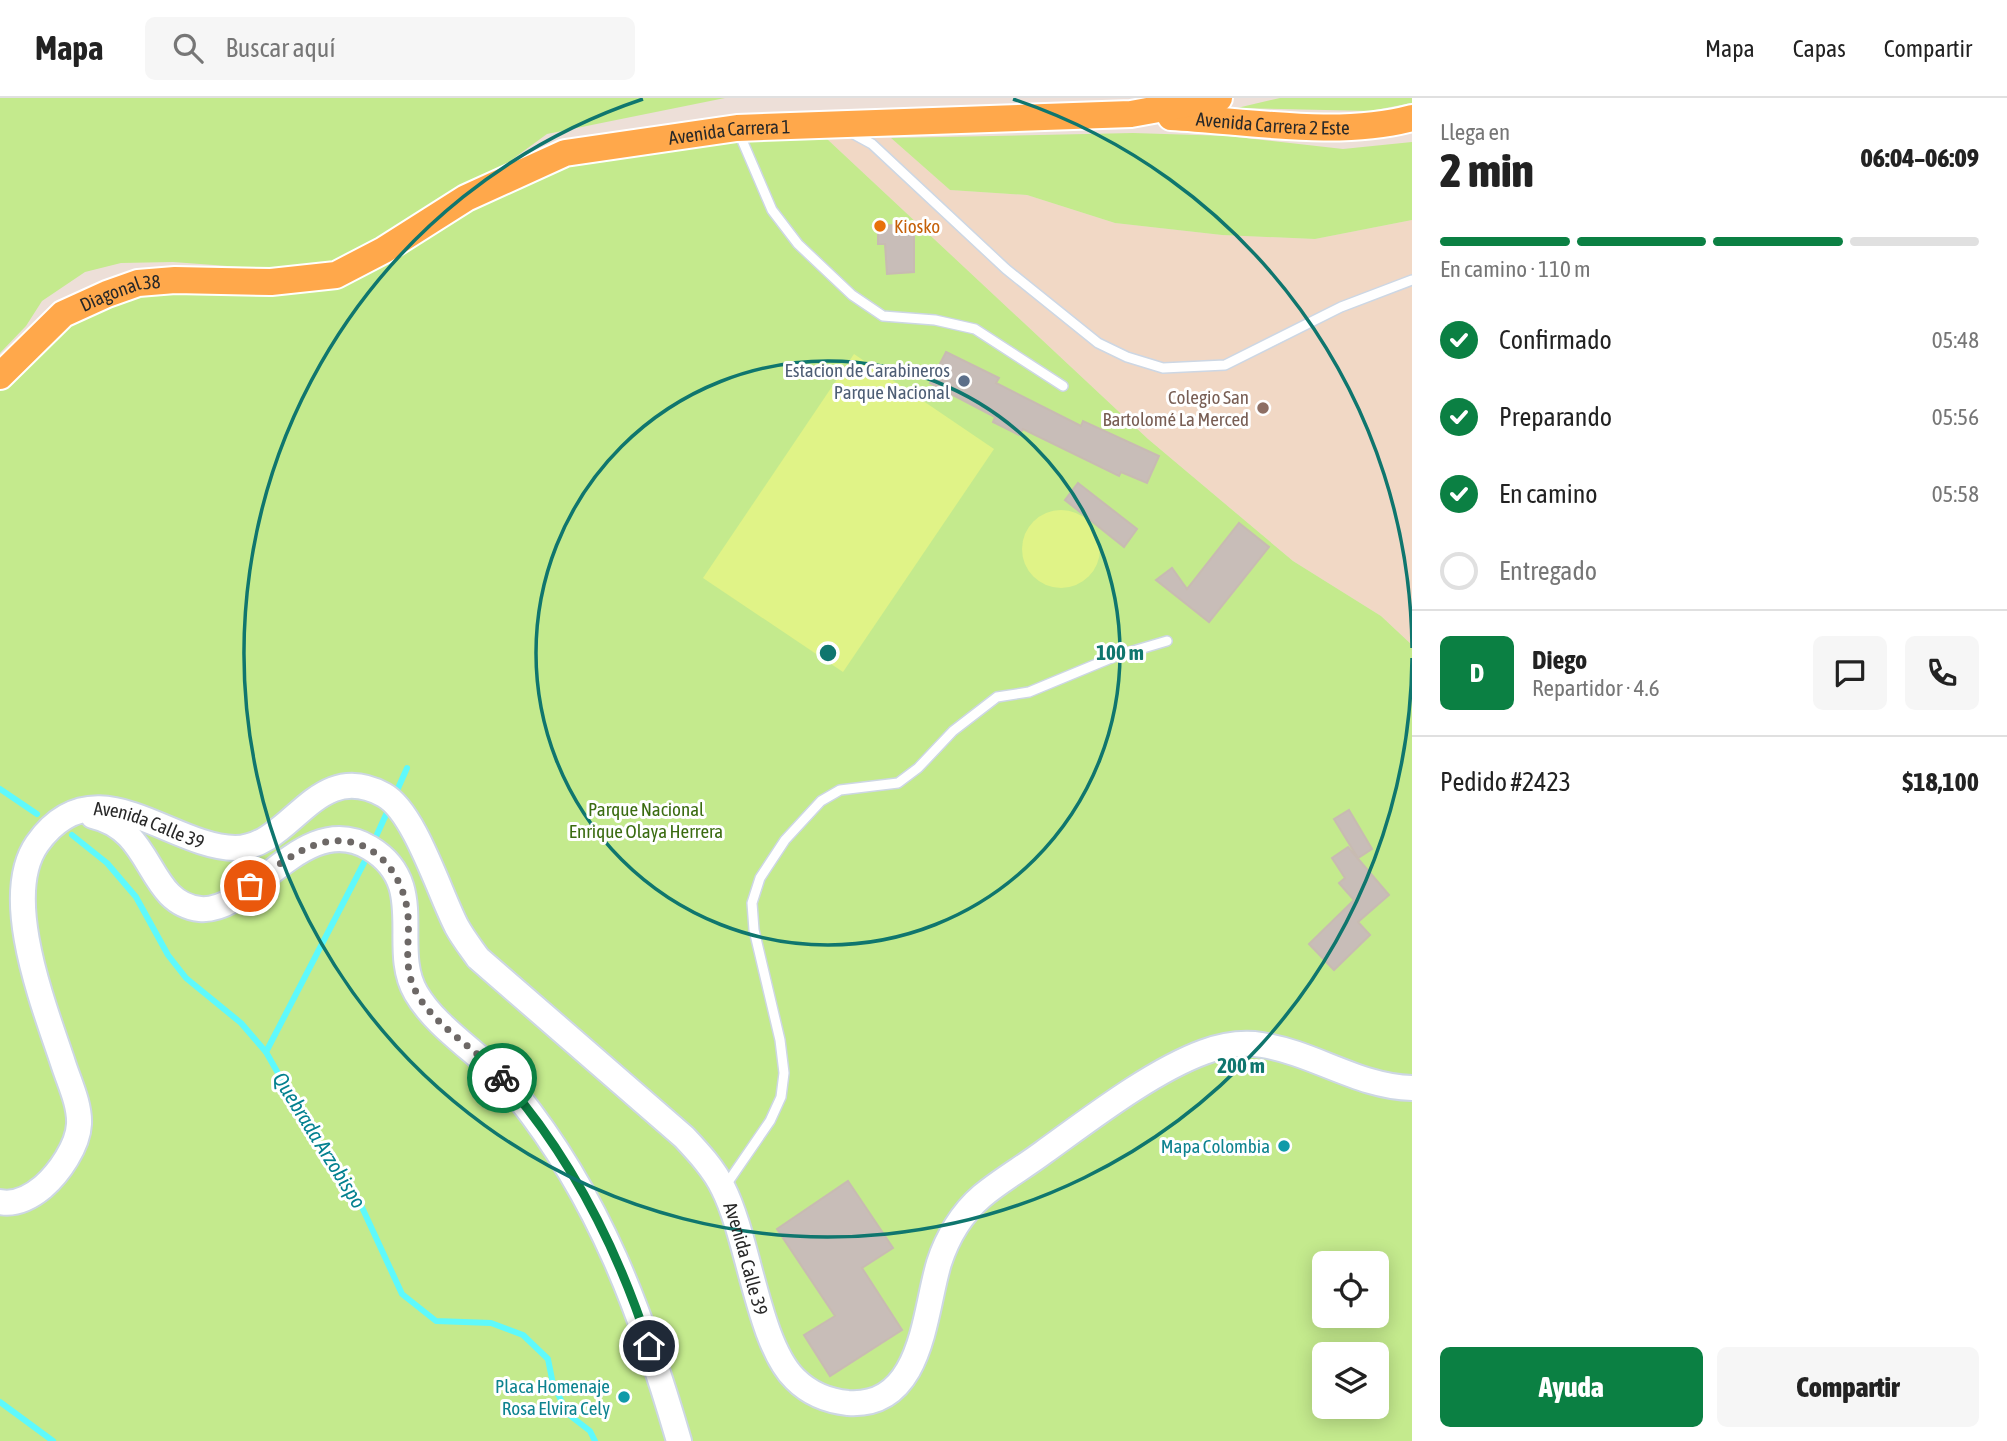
<!DOCTYPE html>
<html lang="es">
<meta charset="utf-8">
<style>
body{margin:0;font-family:"Asap Condensed",sans-serif;background:#f6f6f6;color:#222;height:100vh;display:flex;flex-direction:column;font-size:26px;white-space:nowrap}
*{box-sizing:border-box;margin:0}
p{font-size:23px;color:#767676}
.icon{flex:none;width:38px;height:38px;fill:none;stroke:currentColor;stroke-width:2;stroke-linecap:round;stroke-linejoin:round}
.map{position:relative;flex:1;overflow:hidden}
.drawer{display:flex;flex-direction:column;background:#fff;width:595px}
.drawer>*{flex:none}
.controls{position:absolute;left:1312px;top:1153px;display:grid;gap:14px}
.controls a{display:grid;place-items:center;width:77px;height:77px;border-radius:10px;background:#fff;box-shadow:0 4px 18px #0003;font-size:35px}
.pin{position:absolute;display:grid;place-items:center;width:60px;height:60px;color:#fff;margin:-30px;border:4px solid #fff;border-radius:50%;box-shadow:0 2px 7px #0007}
.courier{position:absolute;display:grid;place-items:center;width:70px;height:70px;margin:-35px;border:5px solid #0b8043;border-radius:50%;background:#fff;color:#222;box-shadow:0 2px 9px #0007}
.headline em{font-style:normal;font-weight:800}
.headline div{display:flex;flex-direction:column-reverse}
.headline{display:flex;align-items:center;justify-content:space-between;height:119px;padding:0 28px}
h1{font-size:46px;font-weight:800;line-height:52px}
.bar{display:grid;grid-template-columns:repeat(4,1fr);gap:10px 7px;align-content:center;height:84px;padding:0 28px}
.bar i{height:9px;border-radius:5px;background:#e0e0e0}
.bar .active{background:#0b8043}
.bar p{grid-column:span 4}
.line{display:flex;align-items:center;gap:18px;padding:0 28px;border-top:2px solid #e0e0e0}
.line div{flex:1}
.round{display:grid;place-items:center;flex:none;width:74px;height:74px;border-radius:10px;background:#f6f6f6}
ol{padding:0 28px;list-style:none}
li{display:flex;align-items:center;gap:21px;height:77px}
li p{margin-inline-start:auto}
li .icon{padding:7px;border-radius:50%;background:#0b8043;color:#fff;stroke-width:4}
li:last-child{color:#767676}
li i{width:38px;height:38px;border:4px solid #e0e0e0;border-radius:50%}
.cta{display:flex;gap:14px;margin-top:auto;padding:14px 28px}
.cta a{flex:1;height:80px;border-radius:10px;background:#0b8043;color:#fff;font-size:28px;font-weight:800;line-height:80px;text-align:center}
.cta a+a{background:#f6f6f6;color:#222}
header{display:flex;align-items:center;gap:42px;box-sizing:border-box;height:98px;padding:0 35px;background:#fff;border-bottom:2px solid #e0e0e0}
header strong{font-size:33px}
nav{display:flex;gap:38px;margin-inline-start:auto;font-size:24px}
.search{width:490px;height:63px;background:#f6f6f6;display:flex;align-items:center;gap:18px;box-sizing:border-box;padding:0 24px;border-radius:10px;color:#767676;font-size:26px}
main{display:flex;flex:1;min-height:0}
.map>svg:first-child{display:block}
.education{fill:#f1d8c5}
.green{fill:#c4ea8d;fill-rule:evenodd}
.pitch{fill:#e0f387}
.lines{fill:none;stroke-linecap:round;stroke-linejoin:round}
.stream{stroke:#5ef9fc;stroke-width:6}
.building{fill:#c8bdb8;stroke:#c8bbb2;stroke-width:2}
.lane-casing{stroke:#cdd7e4;stroke-width:12}
.secondary-casing{stroke:#cdd7e4;stroke-width:28}
.primary-casing{stroke:#fff;stroke-width:30}
.lane{stroke:#fff;stroke-width:9}
.secondary{stroke:#fff;stroke-width:24}
.primary{stroke:#ffa84b;stroke-width:26}
.done{stroke:#6d6866;stroke-width:7;stroke-dasharray:0 12.6}
.route{stroke:#0b8043;stroke-width:9}
.ring{fill:none;stroke:#0f766e;stroke-width:3.5}
.food-dot{fill:#e8710a;stroke:#fff;stroke-width:2.5}
.service-dot{fill:#5c6f8a;stroke:#fff;stroke-width:2.5}
.education-dot{fill:#8d6e63;stroke:#fff;stroke-width:2.5}
.culture-dot{fill:#0f9aa8;stroke:#fff;stroke-width:2.5}
.labels{text-anchor:middle;dominant-baseline:central;stroke-width:6;stroke-linejoin:round;paint-order:stroke}
.street-label{font-size:19px;fill:#282828;stroke:#fff}
.food-label{font-size:19px;fill:#c56008;stroke:#fff;text-anchor:start}
.service-label{font-size:19px;fill:#4e5e75;stroke:#fff;text-anchor:end}
.education-label{font-size:19px;fill:#785e54;stroke:#fff;text-anchor:end}
.park-label{font-size:19px;fill:#3b6c11;stroke:#fff}
.culture-label{font-size:19px;fill:#0d838f;stroke:#fff;text-anchor:end}
.water-label{font-size:21px;font-style:italic;fill:#03818f;stroke:#fff}
.centre{fill:#0f766e;stroke:#fff;stroke-width:3.5}
.ring-label{font-size:21px;text-anchor:middle;font-weight:bold;fill:#0f766e;stroke:#fff;stroke-width:6;stroke-linejoin:round;paint-order:stroke}
</style>
<header>
<strong>Mapa</strong>
<div class="search"><svg class="icon" aria-label="search" viewBox="0 0 24 24"><circle cx="10" cy="10" r="6"/><path d="M15 15l6 6"/></svg>Buscar aquí</div>
<nav><a>Mapa</a><a>Capas</a><a>Compartir</a></nav>
</header>
<main>
<div class="map">
<svg width="1412" height="1343" viewBox="0 0 1412 1343">
<rect width="100%" height="100%" fill="#eddfd8"/>
<path class="education" d="M826 40H891L950 92 1027 97 1115 125 1222 137 1315 141 1412 122V547L1381 518 1293 463 1148 341Z"/>
<g class="green">
<path d="M0 0H725L547 36 442 113 341 166 273 181 241 169 173 164 121 165 85 174 42 203 26 228 0 255Z"/>
<path d="M1280 0H1412V5L1370 13 1237 10Z"/>
<path d="M1133 35 1228 38 1343 51 1412 44V122L1315 141 1222 137 1115 125 1027 97 950 92 891 40Z"/>
<path d="M668 39 826 40 1148 341 1293 463 1381 518 1412 547V1343H0V291L39 254 93 211 151 193 271 195 553 63ZM1325 1166H1377V1218H1325ZM1325 1256H1377V1309H1325Z"/>
</g>
<g class="pitch">
<path d="M854 256 994 351 843 574 703 480Z"/>
<circle cx="1061" cy="451" r="39"/>
</g>
<g class="lines">
<g class="stream">
<path d="M0 691 37 716"/>
<path d="M395 697 407 670"/>
<path d="M72 737 107 765 136 799 168 857 186 880 241 925 266 954 325 1058 354 1092 402 1196 436 1223 491 1225 523 1237 548 1261 553 1286 568 1316 590 1333 595 1343"/>
<path d="M374 743 389 710"/>
<path d="M266 954 367 759"/>
<path d="M0 1304 53 1343"/>
</g>
</g>
<g class="building">
<path d="M914 126V174L887 176 885 146H878V128Z"/>
<path d="M946 254 999 280 996 285 1081 328 1083 323 1159 358 1147 385 1121 374 1119 378 1023 331 1019 337 993 324 995 319 930 285Z"/>
<path d="M1078 385 1137 431 1124 449 1065 402Z"/>
<path d="M1239 425 1269 449 1209 524 1156 482 1172 470 1187 491Z"/>
<path d="M1349 712 1372 751 1358 760 1334 721Z"/>
<path d="M1348 749 1389 797 1358 824 1370 837 1334 872 1309 846 1354 802 1339 785 1345 780 1332 760Z"/>
<path d="M848 1083 893 1150 862 1170 902 1232 830 1278 804 1237 835 1218 777 1131Z"/>
</g>
<g class="lines">
<g class="lane-casing">
<g id="lane">
<path d="M850 34 872 46 1006 171 1098 245 1127 259 1163 270 1225 267 1341 209 1412 182"/>
<path d="M739 35 772 112 798 146 852 197 883 218 935 222 975 231 1063 288"/>
<path d="M726 1087 770 1023 781 999 784 975 780 942 754 832 752 805 760 780 785 742 821 703 840 692 898 685 918 670 953 633 997 599 1029 594 1116 558 1167 543"/>
</g>
</g>
<g class="secondary-casing">
<g id="secondary">
<path d="M93 718C155 732 146 805 200 811 252 816 304 710 370 750 430 786 389 849 416 895 438 933 488 960 516 996 600 1100 642 1216 679 1343"/>
<path id="s1" d="M0 1104C16 1107 31 1099 43 1089 59 1075 78 1048 79 1026 80 1006 69 984 63 965 45 910 0 799 37 746 95 664 169 749 235 750 292 750 315 659 384 697 415 714 440 797 457 829 463 840 471 850 478 860L684 1039C698 1054 714 1071 723 1090 749 1141 758 1245 795 1281 809 1295 828 1303 848 1305 923 1310 924 1214 939 1165 947 1140 962 1115 982 1098 1001 1082 1024 1069 1044 1054 1090 1021 1152 973 1204 954 1223 947 1243 944 1262 947 1314 955 1359 989 1412 990"/>
</g>
</g>
<g class="primary-casing">
<g id="primary">
<path id="s2" d="M1171 19C1248 23 1338 40 1412 20"/>
<path id="s3" d="M0 278 63 216 107 196 138 185 175 182 271 184 336 177 384 152 466 100 565 55 737 30 1131 16 1219 0"/>
</g>
</g>
<use href="#lane" class="lane"/>
<use href="#secondary" class="secondary"/>
<use href="#primary" class="primary"/>
</g>
<g class="lines">
<path class="done" d="M250 788C269 774 289 757 312 748 360 729 399 764 407 810 412 839 401 866 416 894 435 929 476 950 502 980"/>
<path class="route" d="M502 980C571 1058 617 1149 649 1248"/>
</g>
<g class="ring">
<circle cx="828" cy="555" r="292"/>
<path d="M1412 560A584 584 0 1 1 643 1M1013 1A584 584 0 0 1 1412 550"/>
</g>
<circle class="food-dot" cx="880" cy="128" r="7"/>
<circle class="service-dot" cx="964" cy="283" r="7"/>
<circle class="education-dot" cx="1263" cy="310" r="7"/>
<g class="culture-dot">
<circle cx="1284" cy="1048" r="7"/>
<circle cx="624" cy="1299" r="7"/>
</g>
<g class="labels">
<g class="street-label">
<text stroke="none"><textPath href="#s2" startOffset="102">Avenida Carrera 2 Este</textPath></text>
<text stroke="none"><textPath href="#s3" startOffset="794">Avenida Carrera 1</textPath></text>
<text stroke="none"><textPath href="#s3" startOffset="150">Diagonal 38</textPath></text>
<text stroke="none"><textPath href="#s1" startOffset="539">Avenida Calle 39</textPath></text>
<text stroke="none"><textPath href="#s1" startOffset="1400">Avenida Calle 39</textPath></text>
</g>
<g class="food-label">
<text x="894" y="128">Kiosko</text>
</g>
<g class="service-label">
<text x="950" y="272">Estacion de Carabineros<tspan x="950" dy="22">Parque Nacional</tspan></text>
</g>
<g class="education-label">
<text x="1249" y="299">Colegio San<tspan x="1249" dy="22">Bartolomé La Merced</tspan></text>
</g>
<g class="park-label">
<text x="646" y="711">Parque Nacional<tspan x="646" dy="22">Enrique Olaya Herrera</tspan></text>
</g>
<g class="culture-label">
<text x="1270" y="1048">Mapa Colombia</text>
<text x="610" y="1288">Placa Homenaje<tspan x="610" dy="22">Rosa Elvira Cely</tspan></text>
</g>
<g class="water-label">
<text transform="translate(320 1042) rotate(58)">Quebrada Arzobispo</text>
</g>
</g>
<circle cx="828" cy="555" r="10" class="centre"/>
<g class="ring-label">
<text x="1120" y="562">100 m</text>
<text x="1241" y="975">200 m</text>
</g>
</svg>
<div class="controls">
<a><svg class="icon" aria-label="locate" viewBox="0 0 24 24"><circle cx="12" cy="12" r="6"/><path d="M12 2v4M12 18v4M2 12h4M18 12h4"/></svg></a>
<a><svg class="icon" aria-label="layers" viewBox="0 0 24 24"><path d="M12 4l9 5-9 5-9-5zM3 14l9 5 9-5"/></svg></a>
</div>
<div class="pin" style="left:250px;top:788px;background:#ea580c"><svg class="icon" aria-label="bag" viewBox="0 0 24 24"><path d="M5 8h14l-1 12H6zM9 8a3 3 0 0 1 6 0"/></svg></div>
<div class="pin" style="left:649px;top:1248px;background:#1f2937"><svg class="icon" aria-label="home" viewBox="0 0 24 24"><path d="M3 11l9-7 9 7M6 9v11h12V9"/></svg></div>
<div class="courier" style="left:502px;top:980px"><svg class="icon" aria-label="bike" viewBox="0 0 24 24"><circle cx="6" cy="16" r="4"/><circle cx="18" cy="16" r="4"/><path d="M6 16l4-8h5l3 8M10 8l3 8H6M13 5h3"/></svg></div>
</div>
<section class="drawer">
<div class="headline"><div><h1>2 min</h1><p>Llega en</p></div><em>06:04–06:09</em></div>
<div class="bar"><i class="active"></i><i class="active"></i><i class="active"></i><i></i><p>En camino · 110 m</p></div>
<ol>
<li><svg class="icon" aria-label="check" viewBox="0 0 24 24"><path d="M5 12l5 5 9-10"/></svg>Confirmado<p>05:48</p></li>
<li><svg class="icon" aria-label="check" viewBox="0 0 24 24"><path d="M5 12l5 5 9-10"/></svg>Preparando<p>05:56</p></li>
<li><svg class="icon" aria-label="check" viewBox="0 0 24 24"><path d="M5 12l5 5 9-10"/></svg>En camino<p>05:58</p></li>
<li><i></i>Entregado</li>
</ol>
<div class="line" style="height:126px"><b class="round" style="background:#0b8043;color:#fff">D</b><div><b>Diego</b><p>Repartidor · 4.6</p></div><a class="round"><svg class="icon" aria-label="chat" viewBox="0 0 24 24"><path d="M4 5h16v11H9l-5 4z"/></svg></a><a class="round"><svg class="icon" aria-label="phone" viewBox="0 0 24 24"><path d="M5 4h4l2 5-3 2q2 4 5 5l2-3 5 2v4C11 20 4 13 5 4z"/></svg></a></div>
<div class="line" style="height:91px"><div>Pedido #2423</div><b>$18,100</b></div>
<div class="cta"><a>Ayuda</a><a>Compartir</a></div>
</section>
</main>
